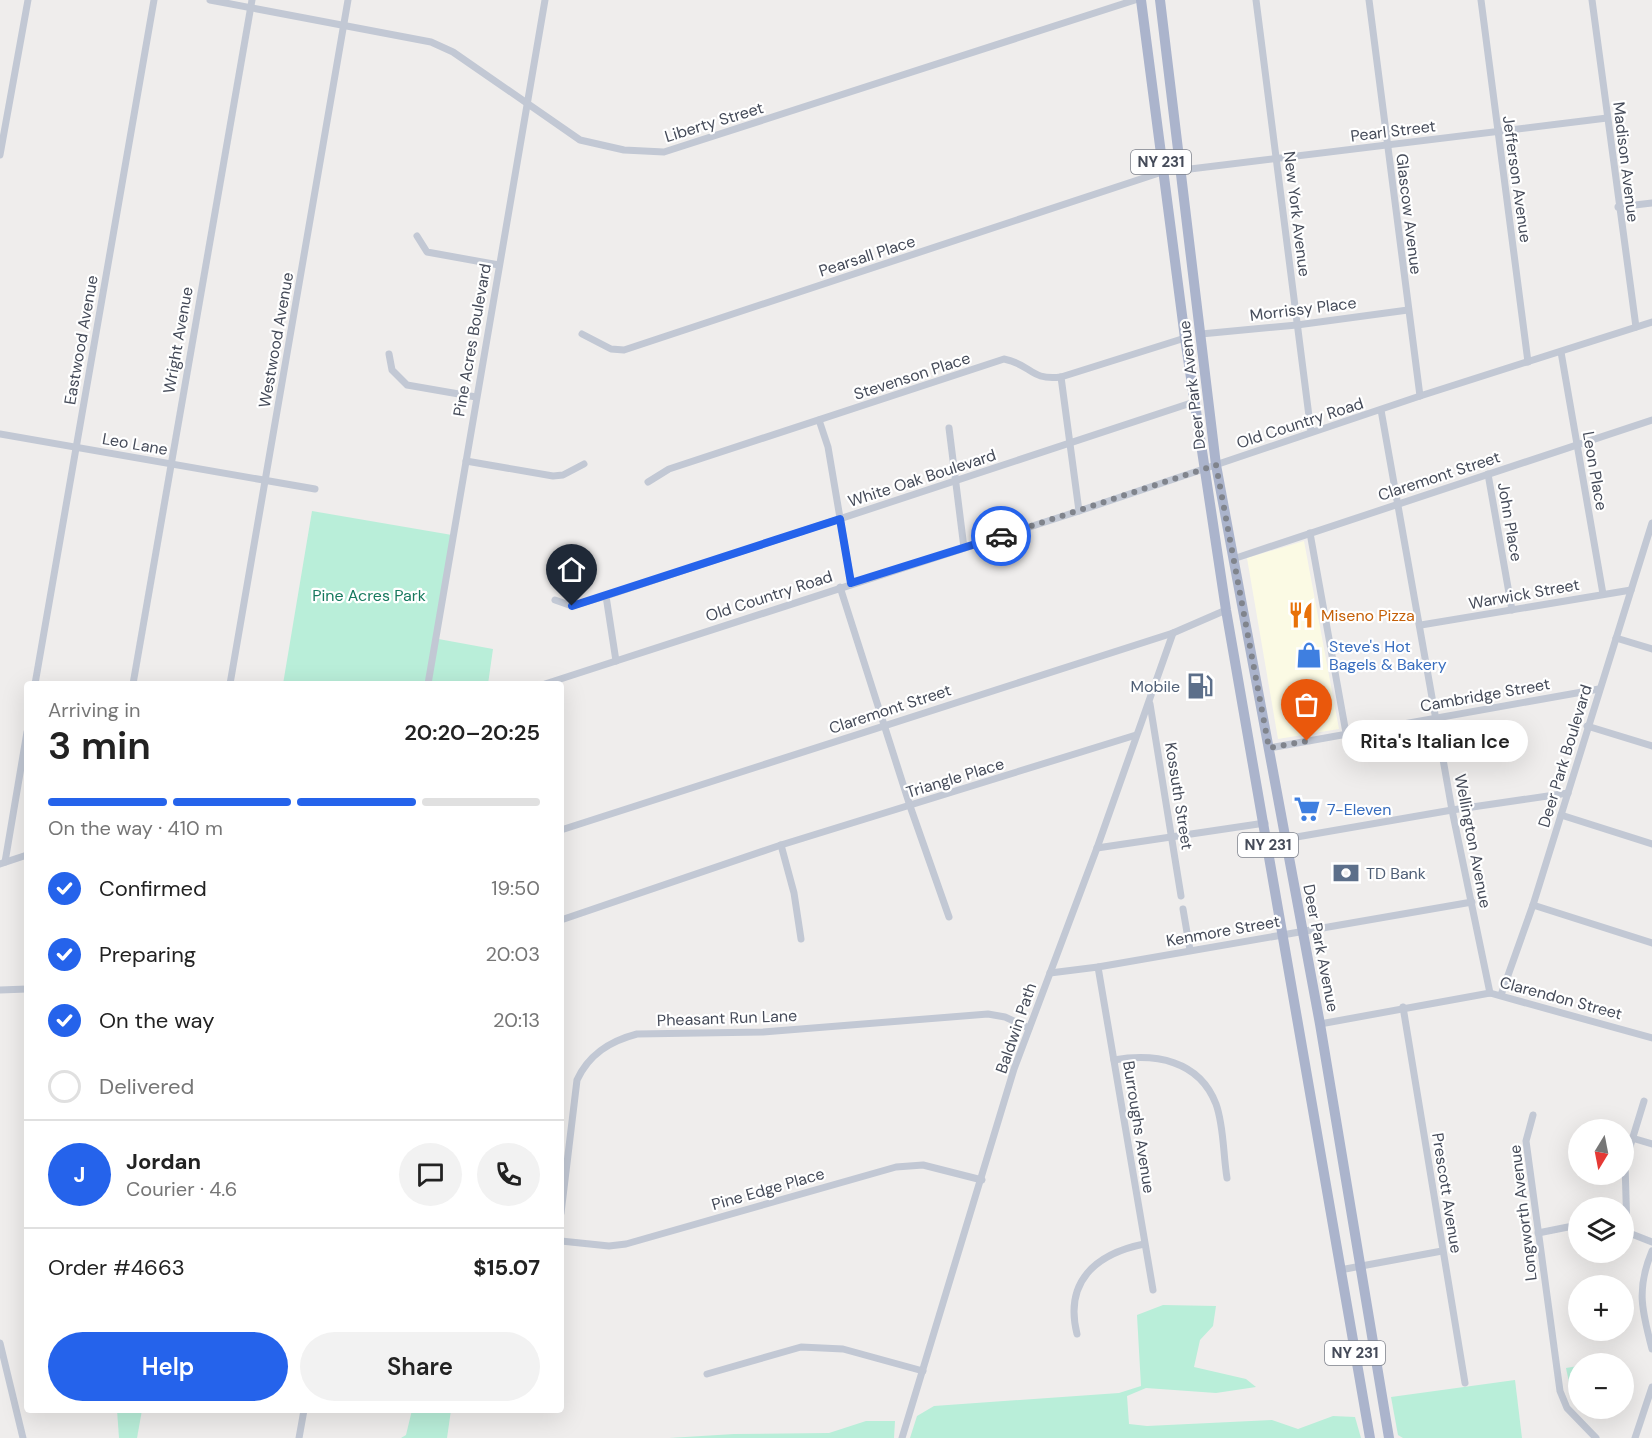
<!DOCTYPE html>
<meta charset="utf-8">
<style>
body{margin:0;font-family:"DM Sans",sans-serif;background:#f2f2f2;color:#222;height:100vh;display:flex;flex-direction:column;font-size:22px;white-space:nowrap}
*{box-sizing:border-box;margin:0}
p{font-size:20px;color:#767676}
.icon{flex:none;width:33px;height:33px;fill:none;stroke:currentColor;stroke-width:2;stroke-linecap:round;stroke-linejoin:round}
.map{position:relative;flex:1;overflow:hidden}
.side{position:absolute;left:24px;top:681px;width:540px;height:732px;display:flex;flex-direction:column;background:#fff;border-radius:6px;box-shadow:0 6px 24px #0002}
.side>*{flex:none}
.needle{width:39px;rotate:190deg}
.controls{position:absolute;left:1568px;top:1119px;display:grid;gap:12px}
.controls a{display:grid;place-items:center;width:66px;height:66px;border-radius:50%;background:#fff;box-shadow:0 6px 24px #0002;font-size:30px}
.pin{position:absolute;display:grid;place-items:center;width:51px;height:51px;color:#fff;margin:-62px -26px;border-radius:50% 50% 50% 0;rotate:-45deg;box-shadow:0 0 6px #0007}
.pin .icon{rotate:45deg}
.courier{position:absolute;display:grid;place-items:center;width:60px;height:60px;margin:-30px;border:4px solid #2563eb;border-radius:50%;background:#fff;color:#222;box-shadow:0 2px 8px #0007}
.bubble{position:absolute;height:42px;border-radius:21px;background:#fff;box-shadow:0 6px 24px #0002;font-size:20px;font-weight:600;line-height:42px;text-align:center}
.head em{font-style:normal;font-weight:600}
.head div{display:flex;flex-direction:column-reverse}
.head{display:flex;align-items:center;justify-content:space-between;height:102px;padding:0 24px}
h1{font-size:39px;font-weight:600;line-height:45px}
.bar{display:grid;grid-template-columns:repeat(4,1fr);gap:9px 6px;align-content:center;height:72px;padding:0 24px}
.bar i{height:8px;border-radius:4px;background:#e0e0e0}
.bar .current{background:#2563eb}
.bar p{grid-column:span 4}
.line{display:flex;align-items:center;gap:15px;padding:0 24px;border-top:2px solid #e0e0e0}
.line div{flex:1}
.round{display:grid;place-items:center;flex:none;width:63px;height:63px;border-radius:32px;background:#f2f2f2}
ol{padding:0 24px;list-style:none}
li{display:flex;align-items:center;gap:18px;height:66px}
li p{margin-inline-start:auto}
li .icon{padding:6px;border-radius:50%;background:#2563eb;color:#fff;stroke-width:4}
li:last-child{color:#767676}
li i{width:33px;height:33px;border:3px solid #e0e0e0;border-radius:50%}
.button{display:flex;gap:12px;margin-top:auto;padding:12px 24px}
.button a{flex:1;height:69px;border-radius:36px;background:#2563eb;color:#fff;font-size:24px;font-weight:600;line-height:69px;text-align:center}
.button a+a{background:#f2f2f2;color:#222}
.map>svg:first-child{display:block}
.commercial{fill:#fbfae4}
.green{fill:#b9eed9}
.lines{fill:none;stroke-linecap:round;stroke-linejoin:round}
.minor{stroke:#c2c8d4;stroke-width:7}
.primary{stroke:#abb4cc;stroke-width:10}
.done{stroke:#80848c;stroke-width:6;stroke-dasharray:0 10.8}
.route{stroke:#2563eb;stroke-width:8}
.labels{text-anchor:middle;dominant-baseline:central;stroke-width:4.5;stroke-linejoin:round;paint-order:stroke}
.shield{fill:#fff;stroke:#7d818b;stroke-width:1.5}
.shield-label{font-size:15px;font-weight:bold;fill:#454b59}
.street-label{font-size:16px;fill:#454b59;stroke:#fff}
.park-label{font-size:16px;fill:#16795e;stroke:#fff}
.food-label{font-size:16px;fill:#c56008;stroke:#fff;text-anchor:start}
.shop-label{font-size:16px;fill:#366cbe;stroke:#fff;text-anchor:start}
.service-label{font-size:16px;fill:#4e5e75;stroke:#fff;text-anchor:end}
</style>
<div class="map">
<svg width="1652" height="1438" viewBox="0 0 1652 1438">
<rect width="100%" height="100%" fill="#efedec"/>
<path class="commercial" d="M1304 541 1339 729 1278 739 1247 558Z"/>
<g class="green">
<path d="M312 511 452 535 433 638 493 649 488 684H283Z"/>
<path d="M1163 1305 1216 1306 1213 1326 1200 1340 1194 1367 1246 1379 1256 1387 1216 1393 1146 1388 1127 1396 1129 1424 1147 1426 1272 1420 1298 1429 1333 1416 1355 1417 1361 1438H910L917 1416 934 1406 1119 1393 1141 1386 1137 1315Z"/>
<path d="M1578 1366V1391L1571 1392 1566 1368Z"/>
<path d="M1515 1380 1522 1438H1403L1398 1435 1391 1397Z"/>
<path d="M117 1410H142L137 1438H119Z"/>
<path d="M412 1410H451L447 1438H401L406 1435Z"/>
<path d="M866 1421H895L894 1438H669L734 1434 829 1433Z"/>
</g>
<g class="lines">
<g class="minor">
<path d="M210 0 431 42 453 52 580 140 624 150 664 152 1135 0"/>
<path d="M1256 0 1311 432"/>
<path d="M1369 0 1420 396"/>
<path d="M1481 0 1528 362"/>
<path d="M1592 0 1636 327"/>
<path d="M0 155 28 0"/>
<path d="M1182 170 1607 118"/>
<path d="M1618 207 1652 203"/>
<path d="M417 236 427 252 499 265"/>
<path d="M582 334 611 349 624 350 1162 172"/>
<path d="M1201 334 1297 325 1408 310"/>
<path d="M1561 352 1603 594"/>
<path d="M389 354 392 370 407 385 476 397"/>
<path d="M1061 377 1079 511"/>
<path d="M1381 410 1452 810 1490 993"/>
<path d="M819 420 828 447 851 583"/>
<path d="M949 428 964 548"/>
<path d="M0 434 315 489"/>
<path d="M466 461 553 476 563 475 584 464"/>
<path d="M1488 474 1512 610"/>
<path d="M648 482 669 469 1004 359C1031 364 1030 381 1061 377L1185 338"/>
<path d="M1310 533 1346 733"/>
<path d="M1236 558 1652 420"/>
<path d="M840 587 910 806 949 917"/>
<path d="M606 596 616 661"/>
<path d="M555 600 572 606 606 596 1194 402"/>
<path d="M1421 625 1631 590"/>
<path d="M1616 638 1652 649"/>
<path d="M35 684 154 0"/>
<path d="M133 684 252 0"/>
<path d="M230 684 348 0"/>
<path d="M428 684 545 0"/>
<path d="M545 684 1079 511 1420 396 1652 322"/>
<path d="M1150 704 1181 896"/>
<path d="M1587 726 1652 746"/>
<path d="M1269 748 1599 689"/>
<path d="M1561 815 1652 844"/>
<path d="M561 830 1173 633 1226 610"/>
<path d="M1285 839 1452 810 1568 793"/>
<path d="M781 845 794 893 801 939"/>
<path d="M1097 848 1265 823"/>
<path d="M5 862 27 732"/>
<path d="M0 864 27 855"/>
<path d="M1533 905 1652 943"/>
<path d="M1183 909 1190 950"/>
<path d="M561 920 781 845 1136 735"/>
<path d="M1098 967 1153 1290"/>
<path d="M1050 973 1098 967 1472 902"/>
<path d="M0 990 27 989"/>
<path d="M1501 995 1533 905 1652 523"/>
<path d="M1403 1007 1465 1383"/>
<path d="M1320 1024 1490 993 1652 1038"/>
<path d="M1114 1060C1155 1053 1199 1060 1216 1104 1224 1126 1223 1154 1227 1178"/>
<path d="M1533 1115 1526 1141 1560 1391 1567 1408 1596 1438"/>
<path d="M1632 1138 1652 1144"/>
<path d="M561 1213 577 1080C589 1054 610 1041 637 1034L763 1032 988 1014 1005 1017 1029 1028"/>
<path d="M1624 1231 1652 1242"/>
<path d="M1627 1232 1625 1163 1644 1101"/>
<path d="M1538 1233 1578 1225"/>
<path d="M561 1241 609 1246 626 1244 896 1167 923 1165 982 1180"/>
<path d="M1652 1251C1636 1289 1642 1311 1652 1349"/>
<path d="M1340 1270 1442 1251"/>
<path d="M1077 1334C1064 1282 1095 1254 1144 1244"/>
<path d="M0 1343 23 1438"/>
<path d="M707 1374 801 1347 843 1349 923 1371"/>
<path d="M299 1438 304 1410"/>
<path d="M902 1438 1014 1069 1097 848 1173 633"/>
<path d="M1635 1438 1652 1387"/>
</g>
<g class="primary">
<path d="M1141 0 1185 338 1226 610 1370 1438"/>
<path d="M1160 0 1216 465 1320 1024 1389 1438"/>
</g>
</g>
<g class="lines">
<path class="done" d="M1001 536 1216 465 1269 748 1307 741"/>
<path class="route" d="M572 606 840 519 851 583 1001 536"/>
</g>
<defs>
<g id="restaurant-bare" transform="scale(2.07)"><path d="M-5-6h1v4h1v-4h1v4h1v-4h1v5L-1.5 .5V6h-2V.5L-5-1ZM5-6V6H3V1.5H1.5Q1.5-4 5-6Z" fill="#e8710a" stroke="#fff" stroke-width="2.5" paint-order="stroke"/></g>
<g id="shop-bare" transform="scale(2.07)"><path d="M-5-2.5h2.3a2.7 3.5 0 0 1 5.4 0H5L5.5 6h-11ZM-1.5-2.5h3a1.5 2.3 0 0 0-3 0Z" fill="#3f7fe0" stroke="#fff" stroke-width="2.5" paint-order="stroke"/></g>
<g id="fuel-bare" transform="scale(2.07)"><path d="M-5.5-6h7V0h2V4h1.3V-2.5L3-4.5l.8-.8L6-3V5H2.5V1h-1V6h-7ZM-4.2-4.7v3.2H.2V-4.7Z" fill="#5c6f8a" stroke="#fff" stroke-width="2.5" paint-order="stroke"/></g>
<g id="supermarket-bare" transform="scale(2.07)"><path d="M-6-5.5h2.5l.6 2H6L4.5 2H-2.5L-4.4-4H-6ZM-1.5 3.2a1.3 1.3 0 1 0 .1 0ZM3 3.2a1.3 1.3 0 1 0 .1 0Z" fill="#3f7fe0" stroke="#fff" stroke-width="2.5" paint-order="stroke"/></g>
<g id="bank-bare" transform="scale(2.07)"><path d="M-6-4H6V4H-6ZM0-2.3a2.3 2.3 0 1 0 0 4.6a2.3 2.3 0 1 0 0-4.6Z" fill="#5c6f8a" stroke="#fff" stroke-width="2.5" paint-order="stroke"/></g>
</defs>
<g fill-rule="evenodd">
<use href="#restaurant-bare" x="1301" y="615"/>
<use href="#shop-bare" x="1309" y="655"/>
<use href="#fuel-bare" x="1200" y="686"/>
<use href="#supermarket-bare" x="1307" y="809"/>
<use href="#bank-bare" x="1346" y="873"/>
</g>
<g class="labels">
<g class="shield">
<rect x="1131" y="150" width="60" height="24" rx="4.5"/>
<rect x="1238" y="833" width="60" height="24" rx="4.5"/>
<rect x="1325" y="1341" width="60" height="24" rx="4.5"/>
</g>
<g class="shield-label">
<text x="1161" y="162">NY 231</text>
<text x="1268" y="845">NY 231</text>
<text x="1355" y="1353">NY 231</text>
</g>
<g class="street-label">
<text transform="translate(714 122) rotate(-17)">Liberty Street</text>
<text transform="translate(1393 131) rotate(-7)">Pearl Street</text>
<text transform="translate(1626 162) rotate(83)">Madison Avenue</text>
<text transform="translate(1517 179) rotate(82)">Jefferson Avenue</text>
<text transform="translate(1297 214) rotate(83)">New York Avenue</text>
<text transform="translate(1409 214) rotate(83)">Glascow Avenue</text>
<text transform="translate(867 256) rotate(-18)">Pearsall Place</text>
<text transform="translate(1303 309) rotate(-7)">Morrissy Place</text>
<text transform="translate(81 340) rotate(-80)">Eastwood Avenue</text>
<text transform="translate(178 340) rotate(-80)">Wright Avenue</text>
<text transform="translate(276 340) rotate(-80)">Westwood Avenue</text>
<text transform="translate(472 340) rotate(-80)">Pine Acres Boulevard</text>
<text transform="translate(912 376) rotate(-18)">Stevenson Place</text>
<text transform="translate(1192 385) rotate(-97)">Deer Park Avenue</text>
<text transform="translate(1300 423) rotate(-18)">Old Country Road</text>
<text transform="translate(135 444) rotate(10)">Leo Lane</text>
<text transform="translate(1595 471) rotate(80)">Leon Place</text>
<text transform="translate(1439 476) rotate(-18)">Claremont Street</text>
<text transform="translate(922 478) rotate(-18)">White Oak Boulevard</text>
<text transform="translate(1510 522) rotate(80)">John Place</text>
<text transform="translate(1524 594) rotate(-10)">Warwick Street</text>
<text transform="translate(769 596) rotate(-18)">Old Country Road</text>
<text transform="translate(1485 695) rotate(-10)">Cambridge Street</text>
<text transform="translate(890 709) rotate(-18)">Claremont Street</text>
<text transform="translate(1565 756) rotate(-73)">Deer Park Boulevard</text>
<text transform="translate(955 778) rotate(-17)">Triangle Place</text>
<text transform="translate(1179 796) rotate(81)">Kossuth Street</text>
<text transform="translate(1473 841) rotate(79)">Wellington Avenue</text>
<text transform="translate(1223 931) rotate(-10)">Kenmore Street</text>
<text transform="translate(1321 948) rotate(79)">Deer Park Avenue</text>
<text transform="translate(1561 998) rotate(15)">Clarendon Street</text>
<text transform="translate(727 1018) rotate(-2)">Pheasant Run Lane</text>
<text transform="translate(1016 1028) rotate(-71)">Baldwin Path</text>
<text transform="translate(1139 1127) rotate(81)">Burroughs Avenue</text>
<text transform="translate(768 1189) rotate(-16)">Pine Edge Place</text>
<text transform="translate(1447 1193) rotate(81)">Prescott Avenue</text>
<text transform="translate(1523 1213) rotate(-97)">Longworth Avenue</text>
</g>
<g class="park-label">
<text x="369" y="595">Pine Acres Park</text>
</g>
<g class="food-label">
<text x="1321" y="615">Miseno Pizza</text>
</g>
<g class="shop-label">
<text x="1329" y="646">Steve's Hot<tspan x="1329" dy="18">Bagels &amp; Bakery</tspan></text>
<text x="1327" y="809">7-Eleven</text>
</g>
<g class="service-label">
<text x="1180" y="686">Mobile</text>
<text x="1366" y="873" text-anchor="start">TD Bank</text>
</g>
</g>
</svg>
<div class="controls">
<a><svg class="needle" viewBox="-14 -14 28 28"><path d="M0-13l5 13h-10z" fill="#e53935"/><path d="M0 13l5-13h-10z" fill="#767676"/></svg></a>
<a><svg class="icon" aria-label="layers" viewBox="0 0 24 24"><path d="M12 4l9 5-9 5-9-5zM3 14l9 5 9-5"/></svg></a>
<a>+</a>
<a>−</a>
</div>
<div class="pin" style="left:1307px;top:741px;background:#ea580c"><svg class="icon" aria-label="bag" viewBox="0 0 24 24"><path d="M5 8h14l-1 12H6zM9 8a3 3 0 0 1 6 0"/></svg></div>
<div class="pin" style="left:572px;top:606px;background:#1f2937"><svg class="icon" aria-label="home" viewBox="0 0 24 24"><path d="M3 11l9-7 9 7M6 9v11h12V9"/></svg></div>
<div class="courier" style="left:1001px;top:536px"><svg class="icon" aria-label="car" viewBox="0 0 24 24"><path d="M5 17H2v-5l4-1 3-4h7l3 4 3 1v5h-3M9 17h6M6 11h13"/><circle cx="7" cy="17" r="2"/><circle cx="17" cy="17" r="2"/></svg></div>
<div class="bubble" style="left:1342px;top:720px;width:186px">Rita's Italian Ice</div>
<section class="side">
<div class="head"><div><h1>3 min</h1><p>Arriving in</p></div><em>20:20–20:25</em></div>
<div class="bar"><i class="current"></i><i class="current"></i><i class="current"></i><i></i><p>On the way · 410 m</p></div>
<ol>
<li><svg class="icon" aria-label="check" viewBox="0 0 24 24"><path d="M5 12l5 5 9-10"/></svg>Confirmed<p>19:50</p></li>
<li><svg class="icon" aria-label="check" viewBox="0 0 24 24"><path d="M5 12l5 5 9-10"/></svg>Preparing<p>20:03</p></li>
<li><svg class="icon" aria-label="check" viewBox="0 0 24 24"><path d="M5 12l5 5 9-10"/></svg>On the way<p>20:13</p></li>
<li><i></i>Delivered</li>
</ol>
<div class="line" style="height:108px"><b class="round" style="background:#2563eb;color:#fff">J</b><div><b>Jordan</b><p>Courier · 4.6</p></div><a class="round"><svg class="icon" aria-label="chat" viewBox="0 0 24 24"><path d="M4 5h16v11H9l-5 4z"/></svg></a><a class="round"><svg class="icon" aria-label="phone" viewBox="0 0 24 24"><path d="M5 4h4l2 5-3 2q2 4 5 5l2-3 5 2v4C11 20 4 13 5 4z"/></svg></a></div>
<div class="line" style="height:78px"><div>Order #4663</div><b>$15.07</b></div>
<div class="button"><a>Help</a><a>Share</a></div>
</section>
</div>
